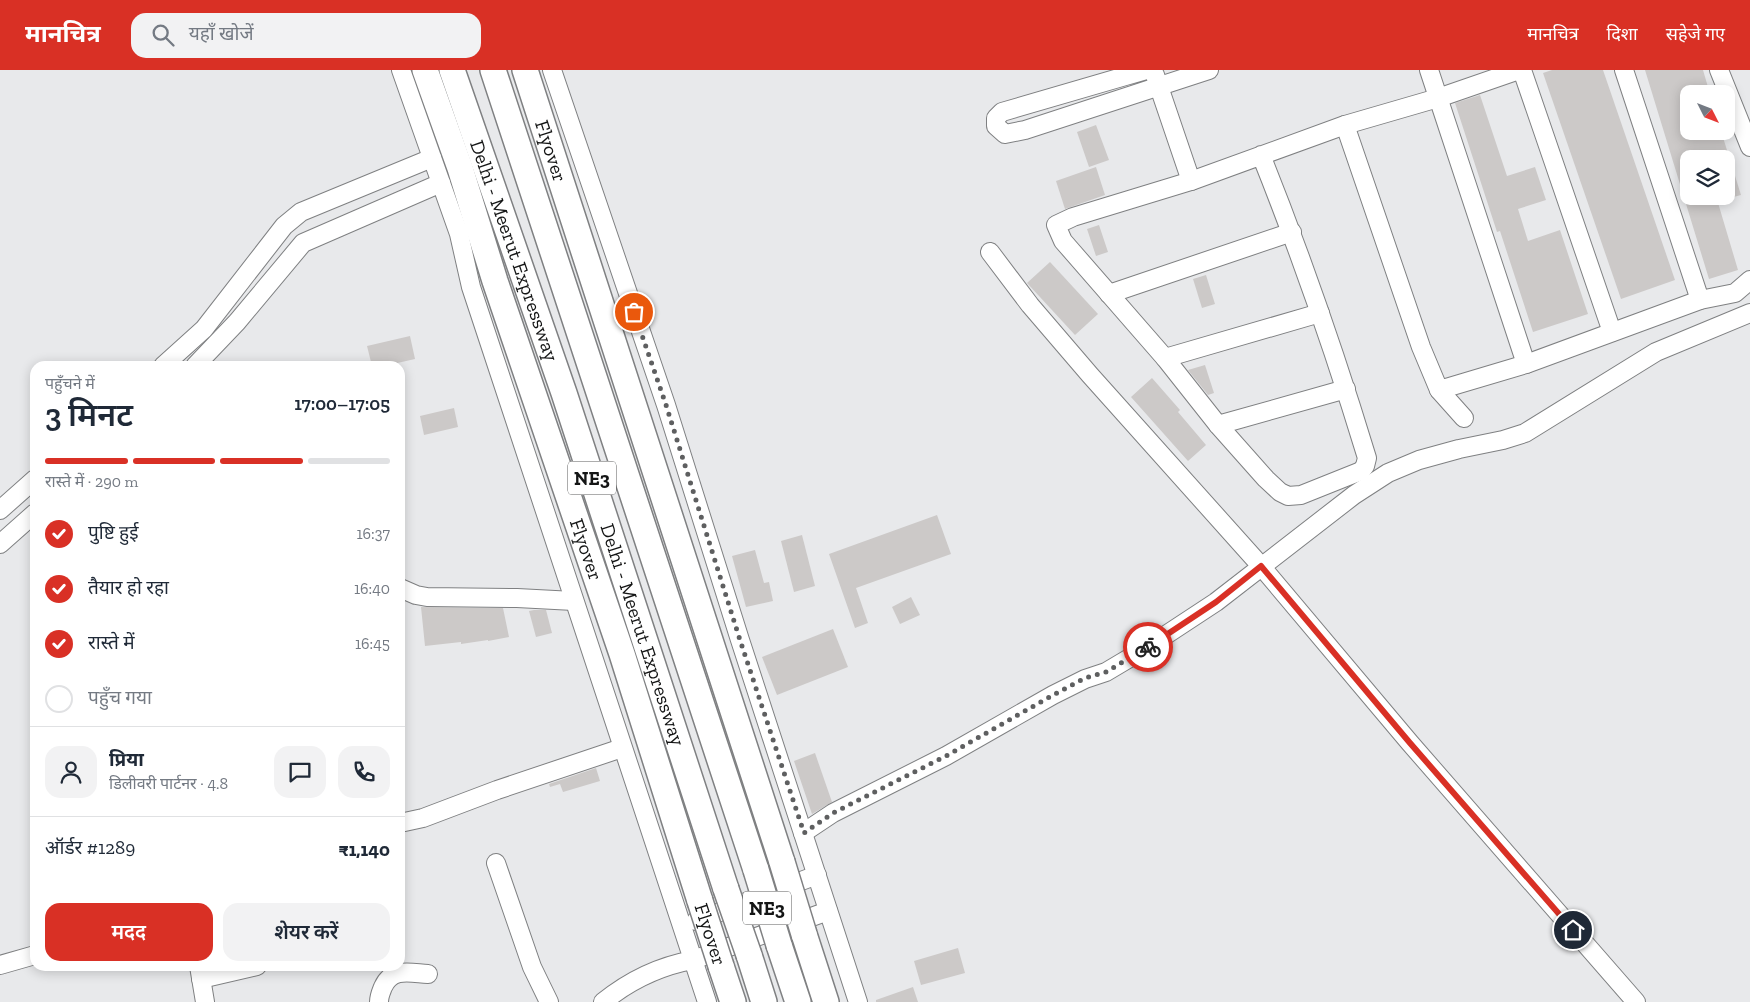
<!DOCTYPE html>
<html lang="hi">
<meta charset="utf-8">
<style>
body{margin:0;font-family:"Zilla Slab","Noto Sans Devanagari",serif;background:#f2f2f3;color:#1f2937;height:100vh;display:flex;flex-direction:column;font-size:19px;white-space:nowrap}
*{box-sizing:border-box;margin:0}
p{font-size:16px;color:#747a83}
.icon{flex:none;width:28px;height:28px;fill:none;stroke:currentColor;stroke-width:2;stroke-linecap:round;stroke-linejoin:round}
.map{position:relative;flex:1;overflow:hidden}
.sheet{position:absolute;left:30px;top:291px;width:375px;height:610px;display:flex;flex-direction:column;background:#fff;border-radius:15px;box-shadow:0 2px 12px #0003}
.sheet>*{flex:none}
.needle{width:32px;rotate:132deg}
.tools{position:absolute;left:1680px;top:15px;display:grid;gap:10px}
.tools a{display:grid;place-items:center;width:55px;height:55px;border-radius:10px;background:#fff;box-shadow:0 2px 12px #0003;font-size:25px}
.pin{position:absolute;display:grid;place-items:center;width:42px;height:42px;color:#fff;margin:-21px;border:2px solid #fff;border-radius:50%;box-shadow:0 1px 5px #0007}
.courier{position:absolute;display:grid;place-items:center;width:50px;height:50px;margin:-25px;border:4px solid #d93025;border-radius:50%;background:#fff;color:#222;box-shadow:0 1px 6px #0007}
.head em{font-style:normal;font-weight:600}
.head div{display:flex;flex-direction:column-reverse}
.head{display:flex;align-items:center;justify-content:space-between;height:85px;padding:0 15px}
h1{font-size:32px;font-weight:600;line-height:38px}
.bar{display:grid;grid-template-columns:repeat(4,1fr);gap:8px 5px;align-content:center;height:60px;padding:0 15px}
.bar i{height:6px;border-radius:4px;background:#e0e1e3}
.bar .current{background:#d93025}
.bar p{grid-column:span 4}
.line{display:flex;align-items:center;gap:12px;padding:0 15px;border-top:1px solid #e0e1e3}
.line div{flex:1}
.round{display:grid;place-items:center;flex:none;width:52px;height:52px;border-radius:15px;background:#f2f2f3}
ol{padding:0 15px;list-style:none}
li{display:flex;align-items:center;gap:15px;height:55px}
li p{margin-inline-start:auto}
li .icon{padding:5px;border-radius:50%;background:#d93025;color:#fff;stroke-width:4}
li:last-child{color:#747a83}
li i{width:28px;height:28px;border:2px solid #e0e1e3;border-radius:50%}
.primary-button{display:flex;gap:10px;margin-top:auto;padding:10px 15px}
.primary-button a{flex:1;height:58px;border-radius:15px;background:#d93025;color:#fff;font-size:20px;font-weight:600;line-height:58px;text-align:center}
.primary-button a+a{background:#f2f2f3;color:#1f2937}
header{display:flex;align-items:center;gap:30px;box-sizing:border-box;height:70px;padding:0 25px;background:#d93025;color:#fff}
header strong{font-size:24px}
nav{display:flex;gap:28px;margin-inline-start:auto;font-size:18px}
.search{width:350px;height:45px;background:#f2f2f3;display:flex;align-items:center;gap:12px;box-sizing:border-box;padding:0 18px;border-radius:15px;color:#747a83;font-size:19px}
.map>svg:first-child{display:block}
.building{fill:#ccc9c8}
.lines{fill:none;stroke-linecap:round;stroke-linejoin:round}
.minor-casing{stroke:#7f8082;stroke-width:20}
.highway-casing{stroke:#7f8082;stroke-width:28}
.minor{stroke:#fff;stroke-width:18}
.highway{stroke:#fff;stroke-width:25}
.highway-bridge-casing{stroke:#7f8082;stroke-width:28;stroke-linecap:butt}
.highway-bridge{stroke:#fff;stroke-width:25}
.done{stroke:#5e5f60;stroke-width:5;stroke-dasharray:0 9}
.route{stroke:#d93025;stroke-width:6}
.labels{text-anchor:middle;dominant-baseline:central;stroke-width:4;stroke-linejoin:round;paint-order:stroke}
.shield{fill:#fff;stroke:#5a5b5b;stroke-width:1}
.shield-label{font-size:19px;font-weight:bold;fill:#141515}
.street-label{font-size:20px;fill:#141515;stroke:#fff}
</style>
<header>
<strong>मानचित्र</strong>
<div class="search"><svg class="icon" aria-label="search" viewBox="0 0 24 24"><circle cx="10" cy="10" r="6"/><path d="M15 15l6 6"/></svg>यहाँ खोजें</div>
<nav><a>मानचित्र</a><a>दिशा</a><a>सहेजे गए</a></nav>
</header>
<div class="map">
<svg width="1750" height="932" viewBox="0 0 1750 932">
<rect width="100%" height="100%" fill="#e8e9eb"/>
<g class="building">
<path d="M1552 0H1603L1675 210 1621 229 1543 3Z"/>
<path d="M1645 0H1703L1710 24H1689V61H1721L1741 125 1726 129V89H1689V126H1716L1738 200 1709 209Z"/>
<path d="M1480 25 1507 106 1535 97 1546 130 1518 139 1528 171 1560 160 1588 244 1533 262 1500 161 1497 162 1455 33Z"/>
<path d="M1096 55 1109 90 1089 97 1077 62Z"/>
<path d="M1096 97 1105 125 1065 139 1056 111Z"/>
<path d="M1099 155 1108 182 1096 186 1087 159Z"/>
<path d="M1050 192 1098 244 1075 265 1027 213Z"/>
<path d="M1206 205 1215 234 1202 238 1193 209Z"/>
<path d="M410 266 415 289 384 296H372L367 276Z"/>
<path d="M1205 295 1214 323 1208 325 1188 300Z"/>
<path d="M1152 308 1180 340 1178 342 1206 375 1188 391 1131 327Z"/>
<path d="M454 338 458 357 424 365 420 346Z"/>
<path d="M937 445 951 484 856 518 868 553 855 558 829 484Z"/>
<path d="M802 465 815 516 794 522 781 471Z"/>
<path d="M755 480 764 513 769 512 773 531 746 537 732 486Z"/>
<path d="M911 527 920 545 900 554 892 537Z"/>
<path d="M421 537 503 538 509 567 488 571V570L461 574V572L425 576Z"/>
<path d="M534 540H546L552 563 536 567 529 541Z"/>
<path d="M833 559 848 597 777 625 762 587Z"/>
<path d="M815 683 832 732 812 744 794 691Z"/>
<path d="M596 698 600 711 563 722 560 714 550 717 549 714Z"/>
<path d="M958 878 965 903 921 915 914 891Z"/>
<path d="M913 917 918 932H876V930Z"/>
</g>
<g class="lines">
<g class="minor-casing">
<g id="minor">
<path d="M401 0 459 164 471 217 707 932"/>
<path d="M552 0 666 335 740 570 858 932"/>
<path d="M1146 0 1002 42 996 48V56L1005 64 1025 60 1209 0"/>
<path d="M1429 0 1526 294"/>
<path d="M1522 0 1612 262"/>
<path d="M1624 0 1700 230"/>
<path d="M1719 0 1750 77"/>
<path d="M1155 5 1191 111"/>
<path d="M1345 55 1421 277 1439 320 1526 294 1700 230 1735 223 1750 210"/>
<path d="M1261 85C1301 185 1336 286 1367 388L1365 396 1361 401 1301 425 1288 426 1280 422 1266 409 1218 355 1165 288 1063 171 1056 155 1073 147 1191 111 1345 55 1438 28 1519 0"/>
<path d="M990 182 1030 235 1090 305 1261 496 1410 673 1636 932"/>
<path d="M1109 224 1292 162"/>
<path d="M1165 288 1320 243"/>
<path d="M163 296 204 259 284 156 301 142 432 88"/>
<path d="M195 296 237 252 303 173 441 113"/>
<path d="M1439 320 1464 348"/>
<path d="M1218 355 1346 319"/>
<path d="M0 440 35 409"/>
<path d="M0 474 35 443"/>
<path d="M400 518 416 525 427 527 517 528 574 531"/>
<path d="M400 753 423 748 497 720 622 678"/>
<path d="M803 763 833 743 946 686 1053 625 1085 609 1106 602 1143 580 1216 532 1354 425 1388 403 1419 390 1459 379 1503 370 1525 363 1656 282 1750 243"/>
<path d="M496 793 532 897 549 932"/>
<path d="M696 851 817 805"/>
<path d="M0 895 35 885"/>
<path d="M199 896 205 932"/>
<path d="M201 909 257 896"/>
<path d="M379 932C379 926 381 922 383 917 392 897 410 903 428 904"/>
<path d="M603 932C629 911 660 896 693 890L828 841"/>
</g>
</g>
<g class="highway-casing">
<g id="highway">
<path id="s1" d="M425 0 460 98 495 211 622 584 700 831"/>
<path id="s2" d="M452 0 564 323 726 819"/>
<path d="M493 0C580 267 670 533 756 800"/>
<path id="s3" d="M525 0 782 792"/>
<path d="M804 864 826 932"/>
<path d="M779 875 798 932"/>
<path d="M749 885 764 932"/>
<path d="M721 896 733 932"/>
</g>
</g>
<use href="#minor" class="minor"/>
<use href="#highway" class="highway"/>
<g class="highway-bridge-casing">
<g id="highway-bridge">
<path d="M782 792 804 864"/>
<path d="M756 800 779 875"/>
<path d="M726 819 749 885"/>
<path id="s4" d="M700 831 721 896"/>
</g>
</g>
<use href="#highway-bridge" class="highway-bridge"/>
</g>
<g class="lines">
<path class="done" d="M634 242 666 335 740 570 804 763 833 743 946 686 1053 625 1085 608 1106 602 1148 577"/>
<path class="route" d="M1148 577 1216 532 1261 496 1410 673 1573 860"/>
</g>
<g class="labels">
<g class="shield">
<rect x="568" y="391.5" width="48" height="33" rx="4"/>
<rect x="743" y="821.5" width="48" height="33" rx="4"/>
</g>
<g class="shield-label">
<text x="592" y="408">NE3</text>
<text x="767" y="838">NE3</text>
</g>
<g class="street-label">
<text stroke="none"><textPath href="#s3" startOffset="85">Flyover</textPath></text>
<text stroke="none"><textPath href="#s2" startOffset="191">Delhi - Meerut Expressway</textPath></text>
<text stroke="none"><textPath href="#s1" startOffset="506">Flyover</textPath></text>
<text stroke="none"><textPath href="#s2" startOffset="596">Delhi - Meerut Expressway</textPath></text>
<text stroke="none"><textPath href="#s4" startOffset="35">Flyover</textPath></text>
</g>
</g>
</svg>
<div class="tools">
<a><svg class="needle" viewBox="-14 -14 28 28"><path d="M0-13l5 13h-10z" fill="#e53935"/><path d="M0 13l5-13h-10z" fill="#747a83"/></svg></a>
<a><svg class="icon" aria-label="layers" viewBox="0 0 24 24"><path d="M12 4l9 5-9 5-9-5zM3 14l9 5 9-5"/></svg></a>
</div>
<div class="pin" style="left:634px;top:242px;background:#ea580c"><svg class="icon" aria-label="bag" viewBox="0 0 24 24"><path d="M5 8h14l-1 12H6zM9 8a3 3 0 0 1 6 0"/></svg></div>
<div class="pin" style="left:1573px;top:860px;background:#1f2937"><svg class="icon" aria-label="home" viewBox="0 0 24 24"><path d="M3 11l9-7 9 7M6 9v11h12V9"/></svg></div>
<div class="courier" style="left:1148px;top:577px"><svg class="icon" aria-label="bike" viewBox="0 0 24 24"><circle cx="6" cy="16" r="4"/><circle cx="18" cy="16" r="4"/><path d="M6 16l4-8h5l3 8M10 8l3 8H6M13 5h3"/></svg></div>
<section class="sheet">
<div class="head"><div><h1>3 मिनट</h1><p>पहुँचने में</p></div><em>17:00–17:05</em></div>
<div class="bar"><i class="current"></i><i class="current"></i><i class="current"></i><i></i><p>रास्ते में · 290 m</p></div>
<ol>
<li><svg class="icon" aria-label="check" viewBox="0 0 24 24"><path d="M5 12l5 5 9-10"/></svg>पुष्टि हुई<p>16:37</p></li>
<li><svg class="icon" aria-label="check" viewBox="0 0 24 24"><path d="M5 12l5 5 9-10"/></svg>तैयार हो रहा<p>16:40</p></li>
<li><svg class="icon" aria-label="check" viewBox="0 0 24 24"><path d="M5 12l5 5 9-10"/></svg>रास्ते में<p>16:45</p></li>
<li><i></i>पहुँच गया</li>
</ol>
<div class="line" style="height:90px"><a class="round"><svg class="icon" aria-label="person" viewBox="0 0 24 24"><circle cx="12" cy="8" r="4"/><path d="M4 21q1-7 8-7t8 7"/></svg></a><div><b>प्रिया</b><p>डिलीवरी पार्टनर · 4.8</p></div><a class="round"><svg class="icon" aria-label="chat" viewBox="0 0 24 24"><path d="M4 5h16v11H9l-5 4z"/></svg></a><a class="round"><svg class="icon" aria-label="phone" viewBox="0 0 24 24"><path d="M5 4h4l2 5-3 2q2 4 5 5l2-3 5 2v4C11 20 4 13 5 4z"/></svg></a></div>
<div class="line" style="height:65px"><div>ऑर्डर #1289</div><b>₹1,140</b></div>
<div class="primary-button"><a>मदद</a><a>शेयर करें</a></div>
</section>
</div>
